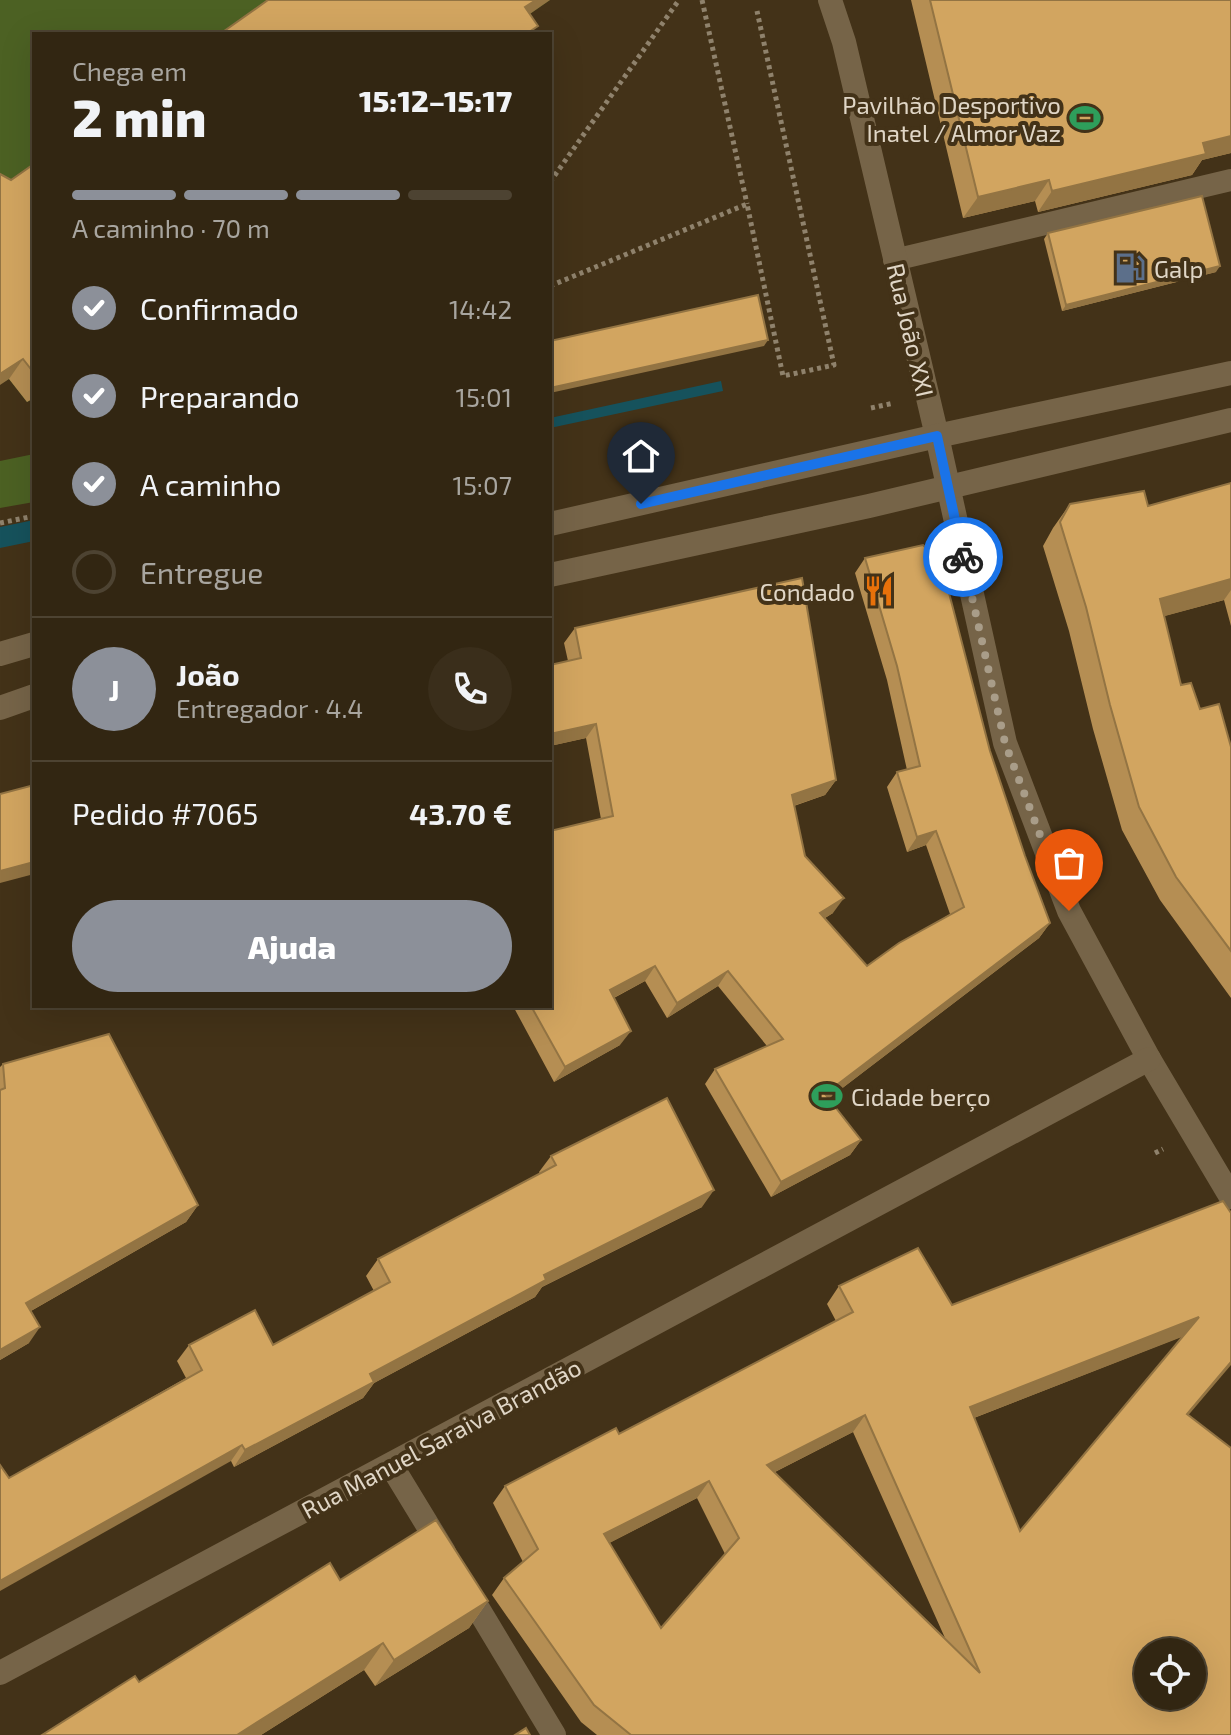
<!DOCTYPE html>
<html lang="pt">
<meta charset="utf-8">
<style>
body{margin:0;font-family:"Exo 2",sans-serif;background:#3a2e1b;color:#f1f3f6;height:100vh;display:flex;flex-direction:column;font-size:30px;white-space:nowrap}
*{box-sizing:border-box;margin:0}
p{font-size:26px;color:#a8a59f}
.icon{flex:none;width:44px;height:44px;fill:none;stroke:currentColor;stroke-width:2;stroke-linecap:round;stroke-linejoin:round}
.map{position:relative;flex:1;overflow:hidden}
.drawer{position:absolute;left:32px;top:32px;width:520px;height:976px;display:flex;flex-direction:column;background:#322612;border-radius:0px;box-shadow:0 8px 32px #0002,0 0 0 2px #4d4332}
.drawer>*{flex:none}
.controls{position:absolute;left:1134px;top:1638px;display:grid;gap:16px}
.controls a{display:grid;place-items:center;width:72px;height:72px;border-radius:50%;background:#322612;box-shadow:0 8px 32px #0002,0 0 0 2px #4d4332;font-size:40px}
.pin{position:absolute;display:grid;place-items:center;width:68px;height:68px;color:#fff;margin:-82px -34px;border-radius:50% 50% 50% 0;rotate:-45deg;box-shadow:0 0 8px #0007}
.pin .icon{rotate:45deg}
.courier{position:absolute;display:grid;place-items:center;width:80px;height:80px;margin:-40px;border:6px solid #1a73e8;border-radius:50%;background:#fff;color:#222;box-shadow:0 2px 10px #0007}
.summary em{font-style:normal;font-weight:800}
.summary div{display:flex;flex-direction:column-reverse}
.summary{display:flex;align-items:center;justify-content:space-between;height:136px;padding:0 40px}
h1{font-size:52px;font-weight:800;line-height:60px}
.bar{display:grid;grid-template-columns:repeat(4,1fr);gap:12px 8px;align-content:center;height:96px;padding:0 40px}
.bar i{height:10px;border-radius:6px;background:#4d4332}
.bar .on{background:#8c9099}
.bar p{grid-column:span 4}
.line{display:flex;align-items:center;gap:20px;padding:0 40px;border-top:2px solid #4d4332}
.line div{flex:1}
.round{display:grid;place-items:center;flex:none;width:84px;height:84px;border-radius:42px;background:#3a2e1b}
ol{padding:0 40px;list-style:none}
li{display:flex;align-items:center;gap:24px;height:88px}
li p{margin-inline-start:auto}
li .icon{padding:8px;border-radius:50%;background:#8c9099;color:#fff;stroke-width:4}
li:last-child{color:#a8a59f}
li i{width:44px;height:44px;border:4px solid #4d4332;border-radius:50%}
.cta{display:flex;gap:16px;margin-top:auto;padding:16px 40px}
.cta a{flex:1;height:92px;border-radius:48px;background:#8c9099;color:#fff;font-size:32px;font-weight:800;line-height:92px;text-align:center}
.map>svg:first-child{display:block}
.green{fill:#4c6123}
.water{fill:#16525c}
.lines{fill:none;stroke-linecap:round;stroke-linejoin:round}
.path{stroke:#8f826c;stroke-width:5;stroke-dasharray:4 4;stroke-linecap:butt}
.service{stroke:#766448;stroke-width:22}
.minor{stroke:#766448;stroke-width:24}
.tertiary{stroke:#766448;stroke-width:24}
.wall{fill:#b58e53;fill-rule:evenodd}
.shaded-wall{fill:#937443}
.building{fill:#d2a560;stroke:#937443;stroke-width:2;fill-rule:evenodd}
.done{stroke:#a99d89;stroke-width:8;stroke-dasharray:0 14.4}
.route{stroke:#1a73e8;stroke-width:10}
.labels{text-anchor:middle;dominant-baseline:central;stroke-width:8;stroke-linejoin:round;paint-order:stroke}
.poi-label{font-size:24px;fill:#e0d6c6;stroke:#433218;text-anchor:end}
.street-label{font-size:24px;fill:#e0d6c6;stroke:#433218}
</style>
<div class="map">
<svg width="1231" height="1735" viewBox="0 0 1231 1735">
<rect width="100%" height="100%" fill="#433218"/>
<g class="green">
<path d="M0 0H550L511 27 515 34H34V398L27 402 9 379 0 384Z"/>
<path d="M34 454V502L0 508V461Z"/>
</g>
<g class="water">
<path d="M721 381 723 391 550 428V418Z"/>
<path d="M34 520V541L0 548V527Z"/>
</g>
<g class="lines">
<g class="path">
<path d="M702 0 747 204"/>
<path d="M550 182 679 0"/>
<path d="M550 286 747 204 783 376 834 365 757 11"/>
<path d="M871 408 894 403"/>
<path d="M0 523 34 516"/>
<path d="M1155 1153 1163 1149"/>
</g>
<path class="service" d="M894 260 1231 180"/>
<g class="minor">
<path d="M937 436 1005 743 1069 911 1149 1059 1231 1197"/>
<path d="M391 1465 444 1552"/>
<path d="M465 1587 554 1735"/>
<path d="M0 1673 1149 1059"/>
</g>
<g class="tertiary">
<path d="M830 0 844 42 937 436"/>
<path d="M550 524 937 436 1231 373"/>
<path d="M550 575 869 506 1231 420"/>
<path d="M0 654 34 644"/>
<path d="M0 708 34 696"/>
</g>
</g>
<g class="wall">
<path d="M911 0H1231V153L1202 160 1192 175 1038 212 1035 201 963 218Z"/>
<path d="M34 164V398L27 402 9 379 11 180Z"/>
<path d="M1048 233 1216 272 1062 311 1044 239Z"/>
<path d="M1231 483V626L1224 600 1164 616 1181 685 1231 747V998L1160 900 1122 830 1093 729 1069 631 1043 546 1053 528 1070 504 1148 506Z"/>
<path d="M865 558 990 751 1025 856 1050 923 1039 938 828 1099 861 1140 850 1155 771 1197 705 1084 715 1069 767 1046 718 986 667 1018 645 981 614 998 620 1045 554 1082 513 1006H550L601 819 586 738 550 746V665L568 661 564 643 575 628 836 780 825 795 794 806 805 856 833 913 825 918 867 966 950 914 926 845 907 852 887 787 897 772 907 770 887 680 855 573Z"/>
<path d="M3 1064 198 1205 186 1222 31 1311 29 1343 0 1360V1067Z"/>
<path d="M551 1156 702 1207 542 1287 535 1297 374 1383 363 1398 234 1467 231 1461 9 1478 186 1378 177 1361 189 1345H273L374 1291 366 1276 378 1259 540 1174 539 1172Z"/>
<path d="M1223 1201 1188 1416 1231 1735H597L581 1722 492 1595 504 1578 523 1562 493 1503 505 1486 619 1434 836 1321 827 1304 839 1286 952 1305ZM1183 1336 1020 1531 974 1418ZM853 1432 945 1638 775 1472ZM697 1498 725 1554 661 1628 609 1543Z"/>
<path d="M340 1580 488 1601 469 1628 375 1686 364 1670 261 1735H42L139 1682Z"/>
</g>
<g class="shaded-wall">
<path d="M536 0H550L511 27 525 7Z"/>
<path d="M1231 136V153L1202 160 1192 175 1038 212 1052 191 1203 143Z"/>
<path d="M1049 180 1035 201 963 218 978 197Z"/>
<path d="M1220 266 1216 272 1062 311 1066 305Z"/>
<path d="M768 340 764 346 550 393V388Z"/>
<path d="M23 359 9 379 0 385V374Z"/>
<path d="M1231 579V590L1224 600 1143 622 1160 599Z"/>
<path d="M596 724 586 738 550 746V734Z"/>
<path d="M836 780 825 795 781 810 792 795Z"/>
<path d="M936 831 926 845 907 852 917 837Z"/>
<path d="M34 862V874L0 883V871Z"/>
<path d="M844 898 833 913 810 927 820 913Z"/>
<path d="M1050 923 1039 938 815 1109 825 1094Z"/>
<path d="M655 966 645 981 600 1005 610 990Z"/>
<path d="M728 971 718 986 667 1018 677 1003Z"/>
<path d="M631 1031 620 1045 554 1082 565 1067Z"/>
<path d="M861 1140 850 1155 771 1197 781 1182Z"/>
<path d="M714 1190 702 1207 542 1287 535 1297 374 1383 363 1398 234 1467 245 1450 370 1374 544 1275Z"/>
<path d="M198 1205 186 1222 15 1320 26 1303Z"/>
<path d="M1199 1317 1187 1335 958 1424 970 1407Z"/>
<path d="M40 1327 29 1343 0 1360V1350Z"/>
<path d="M1231 1362V1365L1174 1432 1187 1414Z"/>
<path d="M865 1415 853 1432 755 1482 767 1465Z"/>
<path d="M242 1445 231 1461 0 1591V1581Z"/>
<path d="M709 1481 697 1498 592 1552 604 1534Z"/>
<path d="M488 1601 469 1628 375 1686 394 1660Z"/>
<path d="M383 1643 364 1670 261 1735H237Z"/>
</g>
<g class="building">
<path d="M268 0H536L525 7 538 26 526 34H220Z"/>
<path d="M930 0H1231V136L1203 143 1206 154 1052 191 1049 180 978 197Z"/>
<path d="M34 164V373L23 359 0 374V174L11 180Z"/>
<path d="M1202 196 1220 266 1066 305 1048 233Z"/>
<path d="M758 295 768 340 550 388V341Z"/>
<path d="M1231 483V579L1160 599 1181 685 1191 683 1200 709 1219 704 1231 747V951L1176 877 1139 807 1110 705 1086 607 1060 522 1070 504 1144 491 1148 506Z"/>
<path d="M923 545 941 562 990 751 1025 856 1050 923 825 1094 861 1140 781 1182 715 1069 783 1039 728 971 677 1003 655 966 610 990 631 1031 565 1067 531 1006H550V831L613 816 596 724 550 734V665L581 658 575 628 802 578 836 780 792 795 805 856 844 898 820 913 867 966 899 943 964 907 936 831 917 837 897 772 920 766 897 666 865 558Z"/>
<path d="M34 785V862L0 871V794Z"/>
<path d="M109 1034 198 1205 26 1303 40 1327 0 1350V1090L5 1088 3 1064Z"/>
<path d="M667 1098 714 1190 544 1275 546 1280 370 1374 374 1382 245 1450 242 1445 0 1581V1465L9 1478 202 1370 189 1345 255 1310 273 1345 390 1282 378 1259 556 1165 551 1156Z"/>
<path d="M1223 1201 1231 1213V1362L1187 1414 1231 1448V1735H631L594 1705 504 1578 538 1549 505 1486 616 1428 619 1434 853 1312 839 1286 918 1248 952 1305ZM1199 1317 1020 1531 970 1407ZM865 1415 980 1673 767 1465ZM709 1481 739 1538 661 1628 604 1534ZM1148 1652H1192V1696H1148Z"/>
<path d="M436 1520 488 1601 394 1660 383 1643 237 1735H42L135 1676 139 1682 330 1563 340 1580Z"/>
<path d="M526 1728 530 1735H515Z"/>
</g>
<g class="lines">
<path class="done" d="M963 557 1005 743 1069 911"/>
<path class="route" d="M641 504 937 436 963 557"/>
</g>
<defs>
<g id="stadium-bare" transform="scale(2.4)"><path d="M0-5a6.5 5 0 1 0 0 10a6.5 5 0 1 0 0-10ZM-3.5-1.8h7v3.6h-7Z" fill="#2e9e5b" stroke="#433218" stroke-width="2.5" paint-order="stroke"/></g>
<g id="fuel-bare" transform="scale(2.4)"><path d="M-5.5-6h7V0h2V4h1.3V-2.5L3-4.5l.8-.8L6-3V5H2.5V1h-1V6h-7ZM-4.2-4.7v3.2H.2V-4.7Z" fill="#5c6f8a" stroke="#433218" stroke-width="2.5" paint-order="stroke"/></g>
<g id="restaurant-bare" transform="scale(2.4)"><path d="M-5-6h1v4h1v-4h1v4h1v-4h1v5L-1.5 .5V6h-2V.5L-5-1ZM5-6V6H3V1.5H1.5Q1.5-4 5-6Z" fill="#e8710a" stroke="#433218" stroke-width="2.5" paint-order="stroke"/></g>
</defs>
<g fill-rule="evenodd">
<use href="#stadium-bare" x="1085" y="118"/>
<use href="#fuel-bare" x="1130" y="268"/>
<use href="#restaurant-bare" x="879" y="591"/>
<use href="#stadium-bare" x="827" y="1096"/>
</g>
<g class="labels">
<g class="poi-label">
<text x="1061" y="104">Pavilhão Desportivo<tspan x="1061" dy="28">Inatel / Almor Vaz</tspan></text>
<text x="1154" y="268" text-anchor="start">Galp</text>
<text x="855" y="591">Condado</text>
<text x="851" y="1096" text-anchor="start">Cidade berço</text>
</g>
<g class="street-label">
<text transform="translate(911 330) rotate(77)">Rua João XXI</text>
<text transform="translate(441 1438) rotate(-28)">Rua Manuel Saraiva Brandão</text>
</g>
</g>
</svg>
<div class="controls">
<a><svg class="icon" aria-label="locate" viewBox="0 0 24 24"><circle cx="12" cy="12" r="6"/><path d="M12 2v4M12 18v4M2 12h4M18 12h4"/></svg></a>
</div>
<div class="pin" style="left:1069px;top:911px;background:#ea580c"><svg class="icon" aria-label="bag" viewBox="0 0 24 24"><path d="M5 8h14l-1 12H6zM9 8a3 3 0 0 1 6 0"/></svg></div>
<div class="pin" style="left:641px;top:504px;background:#1f2937"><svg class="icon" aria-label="home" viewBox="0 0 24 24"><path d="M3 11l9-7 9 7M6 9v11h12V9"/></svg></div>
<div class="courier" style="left:963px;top:557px"><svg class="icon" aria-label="bike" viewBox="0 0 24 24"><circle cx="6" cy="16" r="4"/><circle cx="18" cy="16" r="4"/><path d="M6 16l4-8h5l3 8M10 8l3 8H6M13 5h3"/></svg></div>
<section class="drawer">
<div class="summary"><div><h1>2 min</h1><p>Chega em</p></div><em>15:12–15:17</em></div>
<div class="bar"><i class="on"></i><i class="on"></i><i class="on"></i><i></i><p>A caminho · 70 m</p></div>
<ol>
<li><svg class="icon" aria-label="check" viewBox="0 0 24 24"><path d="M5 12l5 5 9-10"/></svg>Confirmado<p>14:42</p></li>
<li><svg class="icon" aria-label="check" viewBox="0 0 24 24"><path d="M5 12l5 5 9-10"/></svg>Preparando<p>15:01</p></li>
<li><svg class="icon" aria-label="check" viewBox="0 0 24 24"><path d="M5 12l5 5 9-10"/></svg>A caminho<p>15:07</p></li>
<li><i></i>Entregue</li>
</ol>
<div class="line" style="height:144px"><b class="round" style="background:#8c9099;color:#fff">J</b><div><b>João</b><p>Entregador · 4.4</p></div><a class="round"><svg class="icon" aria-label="phone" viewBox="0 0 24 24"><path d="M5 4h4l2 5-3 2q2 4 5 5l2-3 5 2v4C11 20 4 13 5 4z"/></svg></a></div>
<div class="line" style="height:104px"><div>Pedido #7065</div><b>43.70 €</b></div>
<div class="cta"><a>Ajuda</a></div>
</section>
</div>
